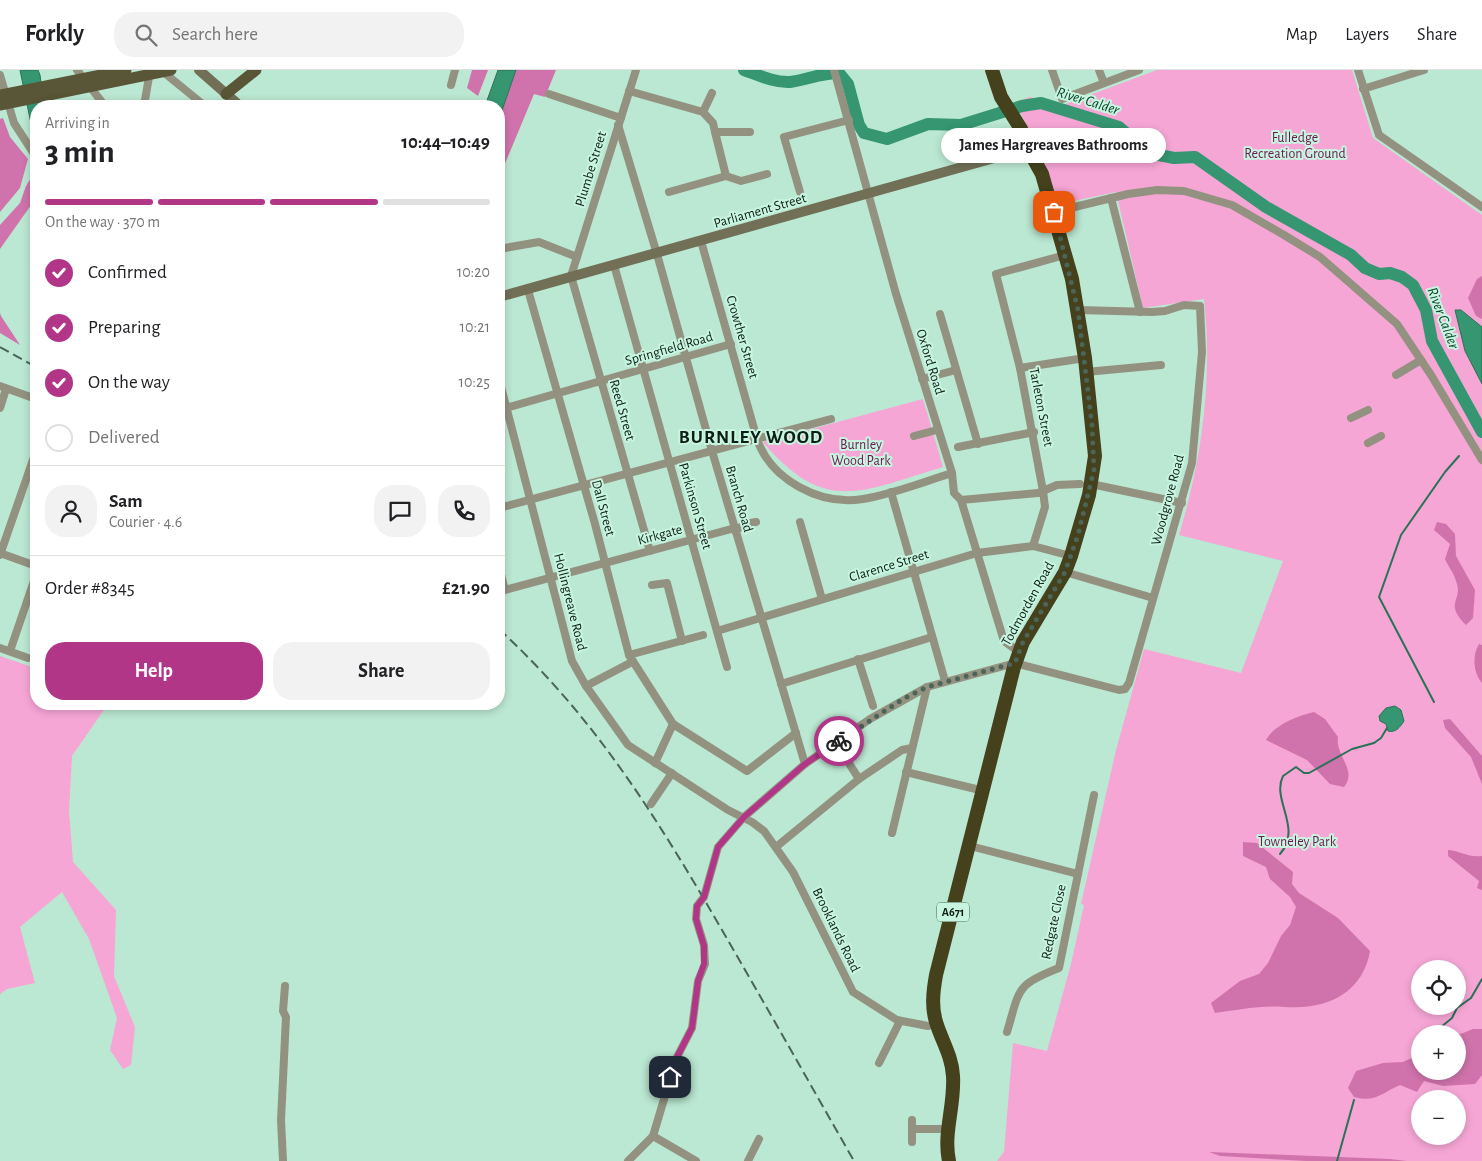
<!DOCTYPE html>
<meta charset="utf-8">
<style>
body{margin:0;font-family:"Alegreya Sans",sans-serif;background:#f2f2f2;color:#202124;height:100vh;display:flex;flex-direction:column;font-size:19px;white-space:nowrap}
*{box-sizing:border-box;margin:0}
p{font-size:16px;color:#757577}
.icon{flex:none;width:28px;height:28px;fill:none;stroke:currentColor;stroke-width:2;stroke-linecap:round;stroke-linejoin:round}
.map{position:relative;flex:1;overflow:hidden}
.sheet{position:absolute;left:30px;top:30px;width:475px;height:610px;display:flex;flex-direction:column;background:#fff;border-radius:20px;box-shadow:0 2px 8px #0003}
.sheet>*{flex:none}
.fabs{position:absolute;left:1411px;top:890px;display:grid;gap:10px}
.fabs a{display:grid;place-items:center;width:55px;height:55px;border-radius:50%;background:#fff;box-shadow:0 2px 8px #0003;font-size:25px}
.pin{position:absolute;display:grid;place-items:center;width:42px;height:42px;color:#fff;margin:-21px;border-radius:10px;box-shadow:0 2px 8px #0006}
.courier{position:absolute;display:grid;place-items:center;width:50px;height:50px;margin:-25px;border:4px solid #b23688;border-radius:50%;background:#fff;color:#222;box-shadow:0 1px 6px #0007}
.bubble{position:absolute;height:35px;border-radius:18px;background:#fff;box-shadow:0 2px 8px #0003;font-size:16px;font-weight:600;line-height:35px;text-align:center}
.overview em{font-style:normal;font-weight:600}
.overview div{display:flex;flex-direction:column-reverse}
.overview{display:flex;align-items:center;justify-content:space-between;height:85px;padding:0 15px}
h1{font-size:32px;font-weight:600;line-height:38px}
.bar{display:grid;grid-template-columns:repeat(4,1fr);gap:8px 5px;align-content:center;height:60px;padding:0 15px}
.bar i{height:6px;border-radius:4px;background:#e0e0e0}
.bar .active{background:#b23688}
.bar p{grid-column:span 4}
.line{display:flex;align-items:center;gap:12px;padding:0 15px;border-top:1px solid #e0e0e0}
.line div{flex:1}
.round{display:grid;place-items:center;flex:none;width:52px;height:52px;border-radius:20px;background:#f2f2f2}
ol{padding:0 15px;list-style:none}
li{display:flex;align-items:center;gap:15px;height:55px}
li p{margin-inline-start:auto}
li .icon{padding:5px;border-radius:50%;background:#b23688;color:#fff;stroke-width:4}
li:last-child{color:#757577}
li i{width:28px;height:28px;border:2px solid #e0e0e0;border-radius:50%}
.button{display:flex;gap:10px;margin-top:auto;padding:10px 15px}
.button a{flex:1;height:58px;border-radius:20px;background:#b23688;color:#fff;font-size:20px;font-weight:600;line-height:58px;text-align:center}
.button a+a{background:#f2f2f2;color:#202124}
header{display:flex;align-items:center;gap:30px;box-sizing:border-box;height:70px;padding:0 25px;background:#fff;border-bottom:1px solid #e0e0e0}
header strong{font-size:24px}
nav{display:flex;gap:28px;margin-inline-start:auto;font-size:18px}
.search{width:350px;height:45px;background:#f2f2f2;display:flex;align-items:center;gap:12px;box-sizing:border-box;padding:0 18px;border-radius:20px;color:#757577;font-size:19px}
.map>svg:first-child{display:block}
.green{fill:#f6a6d5;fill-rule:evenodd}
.forest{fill:#d073ac}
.water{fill:#359671;stroke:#297256}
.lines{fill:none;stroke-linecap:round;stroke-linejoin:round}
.stream{stroke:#297256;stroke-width:2}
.river{stroke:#359671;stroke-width:12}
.street{stroke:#939281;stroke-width:8}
.secondary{stroke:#716f56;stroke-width:10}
.primary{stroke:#595637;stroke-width:11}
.highway{stroke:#44411c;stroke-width:14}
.rail{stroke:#4a6558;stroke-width:2;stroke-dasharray:10 5;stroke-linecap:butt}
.done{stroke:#4b6558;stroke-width:5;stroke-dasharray:0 9}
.route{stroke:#b23688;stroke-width:6}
.labels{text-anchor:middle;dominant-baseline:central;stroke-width:4;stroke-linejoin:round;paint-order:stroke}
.shield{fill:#c8f5df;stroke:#465f53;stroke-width:1}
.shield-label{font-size:12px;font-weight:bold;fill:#0e1f17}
.park-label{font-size:14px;fill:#6c1951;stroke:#c8f5df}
.street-label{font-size:14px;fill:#0e1f17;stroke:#c8f5df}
.water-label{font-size:15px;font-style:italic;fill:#0c432f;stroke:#c8f5df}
.district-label{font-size:19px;font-weight:bold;letter-spacing:1px;fill:#0e1f17;stroke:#c8f5df}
</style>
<header>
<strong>Forkly</strong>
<div class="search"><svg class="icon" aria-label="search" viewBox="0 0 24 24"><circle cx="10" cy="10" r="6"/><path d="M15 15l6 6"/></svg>Search here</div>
<nav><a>Map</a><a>Layers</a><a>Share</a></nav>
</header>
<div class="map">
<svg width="1482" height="1091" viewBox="0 0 1482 1091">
<rect width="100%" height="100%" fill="#bbe8d2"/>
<g class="green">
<path d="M1157 0H1352L1373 68 1482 145V1091H997L1004 1082 1013 973 1047 981 1071 894 1084 835 1081 834 1116 680 1144 579 1241 603 1283 491 1179 465C1202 389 1213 308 1204 229L1143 238 1116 122 1064 133 1056 128 1043 88 1015 32 1030 27 1063 35ZM1420 899H1458V936H1420ZM1420 964H1458V1001H1420ZM1420 1029H1458V1066H1420Z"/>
<path d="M923 329 943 397C862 421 825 446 763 372Z"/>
<path d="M0 586 29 596 36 595V634H108L72 686 69 741 73 792 116 840 114 906 135 957 131 995 123 999 110 980 117 948 89 869 62 822 20 857 35 913 7 919 0 924Z"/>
</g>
<g class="forest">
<path d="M472 0H488L478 26 467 18Z"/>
<path d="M516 0H556L545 27 534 24 499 108V49Z"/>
<path d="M3 48 10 67 28 89 20 118 0 142V49Z"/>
<path d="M36 100V128L0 179V155L20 133 26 116Z"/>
<path d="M1482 206V249L1476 246 1468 228 1477 209Z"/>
<path d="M0 243 1 246 20 275 0 263Z"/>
<path d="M1437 452 1446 454 1455 464 1456 486 1475 520 1473 548 1466 555C1443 532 1464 531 1456 511 1454 503 1448 496 1445 489L1450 474 1434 460Z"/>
<path d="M1479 574 1482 575V613C1473 603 1472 585 1479 574Z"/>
<path d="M1314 642 1325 649 1338 667C1335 686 1358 700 1344 717L1330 714 1307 690 1266 670C1274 655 1297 646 1314 642Z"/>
<path d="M1450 649 1482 686V714L1471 687 1445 658 1443 650Z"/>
<path d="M1243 772 1257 773 1293 802 1292 814 1299 823 1338 848 1370 881C1365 912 1342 932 1311 936 1294 939 1277 935 1261 937 1246 938 1230 941 1215 943L1211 933 1240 911 1259 904 1268 893 1281 866 1290 855 1296 837 1290 827 1270 809 1266 797 1243 786Z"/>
<path d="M1448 780C1461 781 1469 788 1482 786V820L1477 818 1479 811 1448 786Z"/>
<path d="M1473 959H1482V1005L1475 1014 1443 1016 1424 1011 1417 1022 1400 1015C1381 1023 1376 1033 1354 1027L1348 1018 1356 1001 1383 993 1403 992 1420 984V1001H1458V965Z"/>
<path d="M1209 1082 1390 1089 1407 1091H1306L1220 1086Z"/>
</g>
<g class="water">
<path d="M20 0H38L40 5 44 36H36V78Z"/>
<path d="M498 0H516L499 49V36H485Z"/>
<path d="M1455 240H1461L1482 257V314L1465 281Z"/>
<path d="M1395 636 1401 640 1404 651C1400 657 1396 663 1388 661L1386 654 1380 651 1379 646 1386 638Z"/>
</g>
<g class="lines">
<g class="stream">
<path d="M1434 632 1379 527 1401 465 1445 402 1459 386"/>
<path d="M1280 784C1303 758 1271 730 1283 706L1296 697 1304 703H1309L1352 679 1374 673 1381 668 1387 658"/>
<path d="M1438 964 1441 957 1452 948 1457 938 1471 928 1482 909"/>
<path d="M1337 1091 1354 1030"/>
</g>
<path class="river" d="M744 0C758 5 775 13 790 12 807 10 820 3 839 3L848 14 859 55 864 63 887 69 928 54 961 55 1022 36 1041 33 1119 57 1149 83 1174 88 1195 87 1266 137 1351 185 1365 198 1379 204 1390 203 1402 207 1413 215 1426 240 1432 271 1482 362"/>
<g class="street">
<path d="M77 0 105 36"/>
<path d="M636 0 571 206 650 481"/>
<path d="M834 0 896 224 952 403 954 423 961 430 1004 571 1019 582"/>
<path d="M1052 0 1062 29 1139 0"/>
<path d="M1099 0 1104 13"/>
<path d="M1358 0 1379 65 1482 137"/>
<path d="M162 1 205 36"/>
<path d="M0 5 14 53 36 87"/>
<path d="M451 15 455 0"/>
<path d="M1363 19 1424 0"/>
<path d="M629 21 703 42 713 53 715 62H750"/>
<path d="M549 24 621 48"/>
<path d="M144 36 150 1"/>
<path d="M703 42 712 23"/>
<path d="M618 55 657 184 712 381 805 694"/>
<path d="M715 62 726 106"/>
<path d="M669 122 726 106 741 111 767 104"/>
<path d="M800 122 784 67 849 50"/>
<path d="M1111 128 1140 242"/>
<path d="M1054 142 1128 124 1157 120 1184 121 1232 135 1284 165 1320 187 1397 254 1431 305 1482 390"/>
<path d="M701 171 757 369C771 410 820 436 863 429 893 424 923 412 952 403"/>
<path d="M499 179 539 172 577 187"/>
<path d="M614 195 727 597"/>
<path d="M528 220 595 454 629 585 673 654 747 701 796 663"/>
<path d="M940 244 978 374"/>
<path d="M1020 298 1085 288"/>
<path d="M1086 302 1161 295"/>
<path d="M1396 305 1421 290"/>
<path d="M499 309 572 591 586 616 628 675 728 740 752 752 764 761 793 802 853 922 897 950 928 956"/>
<path d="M922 309 956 300"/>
<path d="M0 316 36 329"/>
<path d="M0 338 6 319"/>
<path d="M499 340 731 274"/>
<path d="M1351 348 1368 340"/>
<path d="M914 366 937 360"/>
<path d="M1368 373 1381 366"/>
<path d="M958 377 1034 362"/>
<path d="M1091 414 1182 433"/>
<path d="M891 422 945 611"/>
<path d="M961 430 1038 423 1057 415 1080 414"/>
<path d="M499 438 831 349"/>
<path d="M800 452 822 529"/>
<path d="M735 461 745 454 756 452"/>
<path d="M1033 476 1045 437 1043 421 1020 298 996 204 1065 185"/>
<path d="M0 483 36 496"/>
<path d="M0 485 36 381"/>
<path d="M499 497 505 520 735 458"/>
<path d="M1065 502 1153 528"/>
<path d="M652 515 667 513 682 571"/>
<path d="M717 561 977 483 1033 476 1071 486"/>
<path d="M0 578 28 588"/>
<path d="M10 581 36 505"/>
<path d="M629 585 703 565"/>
<path d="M858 589 873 636"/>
<path d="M781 614 932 567"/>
<path d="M586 616 632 592"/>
<path d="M836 673 859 709"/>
<path d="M655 693 673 654"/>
<path d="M906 702 984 721"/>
<path d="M651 734 672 703"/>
<path d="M892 763 927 617"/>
<path d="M970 776 1078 804"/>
<path d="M776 777 859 709 902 680 912 678"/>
<path d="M1007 962C1020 919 1015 915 1059 898L1094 725"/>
<path d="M879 993 900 951"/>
<path d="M912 1050V1072"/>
<path d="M912 1059H948"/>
<path d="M653 1066 696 1091"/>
<path d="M283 1091 281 1050 286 947 283 941 285 916"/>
<path d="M628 1091 653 1066 676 989 692 958 698 911 705 894 704 875 696 849 697 836 704 827 718 777 744 747 805 694 870 649 927 617 1015 593 1119 620 1125 619 1129 613 1192 393 1202 282 1200 236 1184 235 1165 241 1152 242 1078 240"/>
<path d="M748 1091 759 1069"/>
</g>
<g class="secondary">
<path d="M199 0 240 36"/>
<path d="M499 227 1012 83 1027 77"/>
</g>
<g class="primary">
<path d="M226 24 256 0"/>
<path d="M0 25 126 0"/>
<path d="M0 35 171 0"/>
</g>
<path class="highway" d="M949 1091C943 1063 955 1035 953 1006 952 987 943 973 937 955 931 938 933 922 936 905L1014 597 1023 572 1065 502 1071 486 1089 425 1095 386 1085 288 1072 209 1042 104 1027 77 1021 59 1001 27 992 0"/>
<g class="rail">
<path d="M0 277 36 297"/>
<path d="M499 559C584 638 639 720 698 819 751 909 802 1000 854 1091"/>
</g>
</g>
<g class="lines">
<path class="done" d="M839 671 903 629 927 617 1015 593 1023 572 1065 502 1078 465 1094 400 1092 355 1078 240 1054 142"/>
<path class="route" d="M670 1007 676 989 692 958 698 911 704 894V876L696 849 697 836 704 827 718 777 744 747 805 694 839 671"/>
</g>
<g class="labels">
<rect class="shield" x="937" y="832.5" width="32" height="19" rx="4"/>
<g class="shield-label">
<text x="953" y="842">A671</text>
</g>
<g class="park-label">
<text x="1295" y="68">Fulledge<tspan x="1295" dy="16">Recreation Ground</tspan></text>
<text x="861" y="375">Burnley<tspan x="861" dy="16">Wood Park</tspan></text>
<text x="1297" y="772">Towneley Park</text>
</g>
<g class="street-label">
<text transform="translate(591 99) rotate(-73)">Plumbe Street</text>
<text transform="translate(760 141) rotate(-16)">Parliament Street</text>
<text transform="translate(742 267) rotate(74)">Crowther Street</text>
<text transform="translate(669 279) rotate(-16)">Springfield Road</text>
<text transform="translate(930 292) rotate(73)">Oxford Road</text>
<text transform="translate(1041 337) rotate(79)">Tarleton Street</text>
<text transform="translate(622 340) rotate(74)">Reed Street</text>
<text transform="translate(739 429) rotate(74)">Branch Road</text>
<text transform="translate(1168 430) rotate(-75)">Woodgrove Road</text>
<text transform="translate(695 436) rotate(74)">Parkinson Street</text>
<text transform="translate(603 438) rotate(75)">Dall Street</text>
<text transform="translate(660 465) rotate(-15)">Kirkgate</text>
<text transform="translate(889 496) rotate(-17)">Clarence Street</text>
<text transform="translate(570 532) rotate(76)">Hollingreave Road</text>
<text transform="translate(1028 534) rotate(-61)">Todmorden Road</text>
<text transform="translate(1054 852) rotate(-78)">Redgate Close</text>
<text transform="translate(836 860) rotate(64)">Brooklands Road</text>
</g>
<g class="water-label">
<text transform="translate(1088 31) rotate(17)">River Calder</text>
<text transform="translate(1443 248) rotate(69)">River Calder</text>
</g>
<g class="district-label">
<text x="751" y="367">BURNLEY WOOD</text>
</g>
</g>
</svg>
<div class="fabs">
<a><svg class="icon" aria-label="locate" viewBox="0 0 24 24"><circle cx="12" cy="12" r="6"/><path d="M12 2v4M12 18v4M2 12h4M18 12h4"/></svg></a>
<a>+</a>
<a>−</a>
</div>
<div class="pin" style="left:1054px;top:142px;background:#ea580c"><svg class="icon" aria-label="bag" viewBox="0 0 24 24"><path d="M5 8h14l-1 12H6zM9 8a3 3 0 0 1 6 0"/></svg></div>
<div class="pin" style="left:670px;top:1007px;background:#1f2937"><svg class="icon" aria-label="home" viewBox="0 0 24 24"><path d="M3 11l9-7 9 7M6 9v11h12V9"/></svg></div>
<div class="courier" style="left:839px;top:671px"><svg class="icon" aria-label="bike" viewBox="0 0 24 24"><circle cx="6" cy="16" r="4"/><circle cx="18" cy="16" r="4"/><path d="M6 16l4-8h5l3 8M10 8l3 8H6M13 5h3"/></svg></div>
<div class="bubble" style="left:941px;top:58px;width:225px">James Hargreaves Bathrooms</div>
<section class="sheet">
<div class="overview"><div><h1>3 min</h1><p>Arriving in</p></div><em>10:44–10:49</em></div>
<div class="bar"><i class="active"></i><i class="active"></i><i class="active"></i><i></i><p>On the way · 370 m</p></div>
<ol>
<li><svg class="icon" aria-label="check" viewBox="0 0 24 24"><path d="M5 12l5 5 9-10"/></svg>Confirmed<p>10:20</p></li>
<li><svg class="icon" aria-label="check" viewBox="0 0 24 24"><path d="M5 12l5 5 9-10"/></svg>Preparing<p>10:21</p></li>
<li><svg class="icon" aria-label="check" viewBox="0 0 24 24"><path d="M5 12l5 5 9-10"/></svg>On the way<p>10:25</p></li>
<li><i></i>Delivered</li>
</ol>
<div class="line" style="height:90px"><a class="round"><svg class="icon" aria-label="person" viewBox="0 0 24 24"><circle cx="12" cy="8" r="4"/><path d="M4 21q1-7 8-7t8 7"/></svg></a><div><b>Sam</b><p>Courier · 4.6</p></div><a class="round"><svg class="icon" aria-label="chat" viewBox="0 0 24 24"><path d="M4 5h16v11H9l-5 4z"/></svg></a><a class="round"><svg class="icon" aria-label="phone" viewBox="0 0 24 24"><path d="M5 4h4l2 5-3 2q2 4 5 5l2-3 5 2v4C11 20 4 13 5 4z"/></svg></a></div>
<div class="line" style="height:65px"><div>Order #8345</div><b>£21.90</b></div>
<div class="button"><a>Help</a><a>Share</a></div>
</section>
</div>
